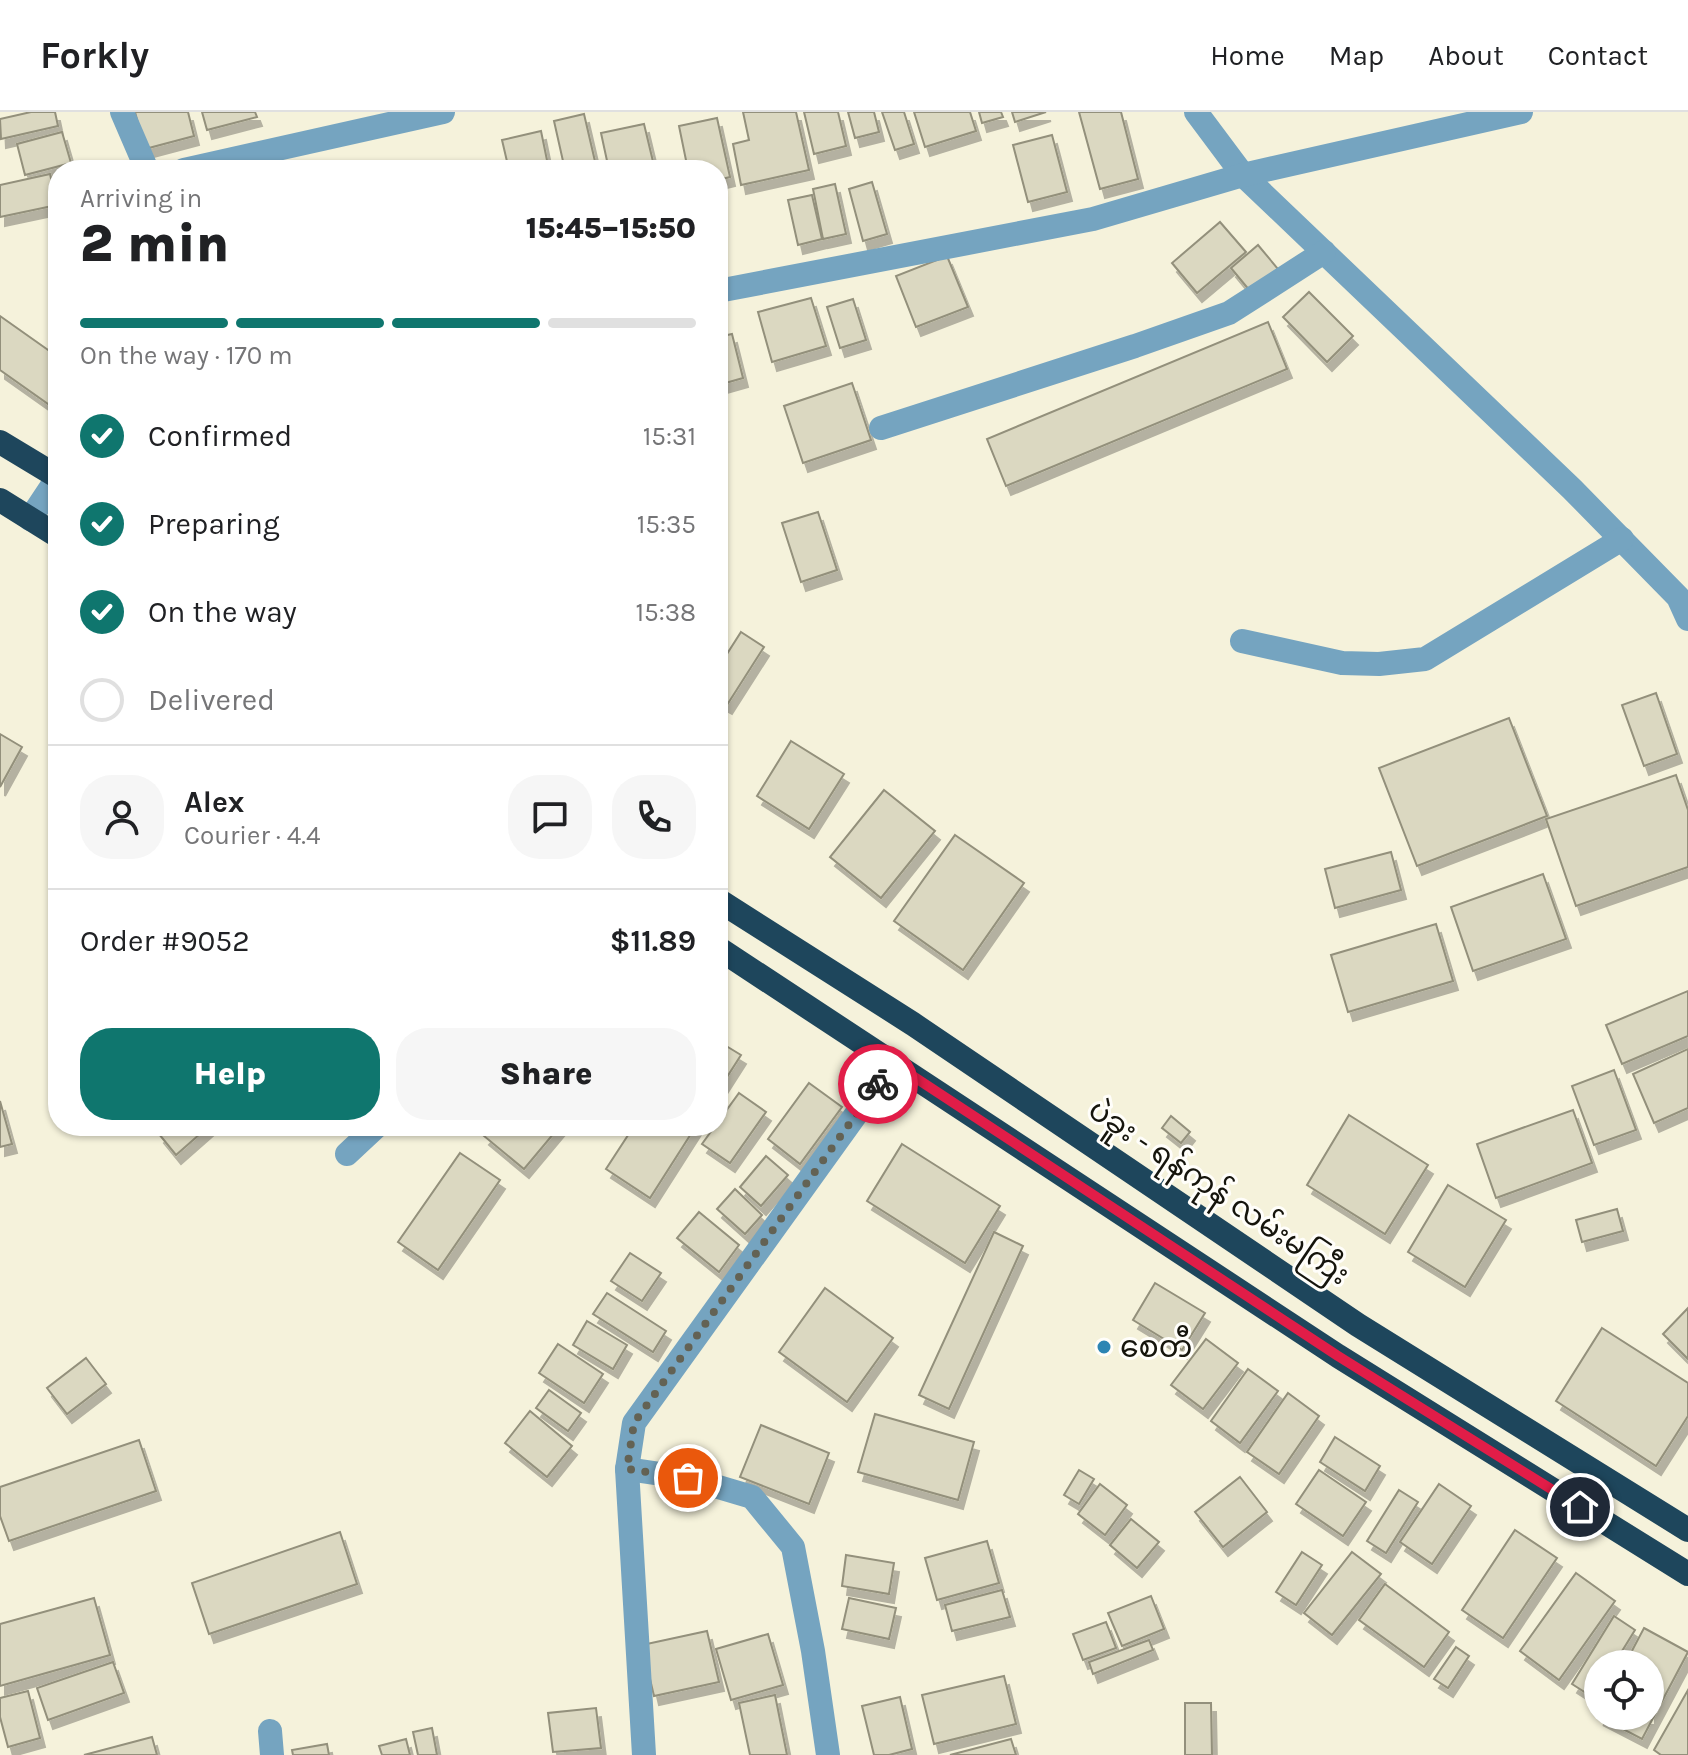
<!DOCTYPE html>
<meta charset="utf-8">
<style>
body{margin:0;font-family:Karla,"Noto Sans Myanmar",sans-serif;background:#f6f6f6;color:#202124;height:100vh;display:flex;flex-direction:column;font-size:30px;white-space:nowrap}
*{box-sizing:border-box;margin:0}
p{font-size:26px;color:#757577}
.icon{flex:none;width:44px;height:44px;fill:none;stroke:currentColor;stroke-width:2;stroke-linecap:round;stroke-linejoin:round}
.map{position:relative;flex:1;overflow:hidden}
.side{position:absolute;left:48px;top:48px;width:680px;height:976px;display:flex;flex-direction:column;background:#fff;border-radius:32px;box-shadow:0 2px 6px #0004}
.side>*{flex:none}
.buttons{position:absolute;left:1584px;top:1538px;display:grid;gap:16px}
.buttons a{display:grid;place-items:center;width:80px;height:80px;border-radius:50%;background:#fff;box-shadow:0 2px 6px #0004;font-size:40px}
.pin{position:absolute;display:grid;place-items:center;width:68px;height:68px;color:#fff;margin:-34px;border:4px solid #fff;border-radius:50%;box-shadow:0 2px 8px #0007}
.courier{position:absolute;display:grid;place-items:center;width:80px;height:80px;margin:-40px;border:6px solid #e11d48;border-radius:50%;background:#fff;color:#222;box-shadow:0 2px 10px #0007}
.headline em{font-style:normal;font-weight:800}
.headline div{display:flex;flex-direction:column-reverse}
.headline{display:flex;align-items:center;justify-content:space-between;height:136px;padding:0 32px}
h1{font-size:52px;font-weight:800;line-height:60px}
.bar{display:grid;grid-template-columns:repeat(4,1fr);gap:12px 8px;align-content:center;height:96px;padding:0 32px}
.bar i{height:10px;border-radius:6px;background:#e0e0e0}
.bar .on{background:#0f766e}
.bar p{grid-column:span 4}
.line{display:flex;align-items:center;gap:20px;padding:0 32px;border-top:2px solid #e0e0e0}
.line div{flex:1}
.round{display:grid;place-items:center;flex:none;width:84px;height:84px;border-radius:32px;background:#f6f6f6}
ol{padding:0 32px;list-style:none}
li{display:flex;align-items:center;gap:24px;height:88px}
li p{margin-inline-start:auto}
li .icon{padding:8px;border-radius:50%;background:#0f766e;color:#fff;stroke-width:4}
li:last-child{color:#757577}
li i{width:44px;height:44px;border:4px solid #e0e0e0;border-radius:50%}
.button{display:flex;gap:16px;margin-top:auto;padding:16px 32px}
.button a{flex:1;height:92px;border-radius:32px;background:#0f766e;color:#fff;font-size:32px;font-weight:800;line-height:92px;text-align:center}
.button a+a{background:#f6f6f6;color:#202124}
header{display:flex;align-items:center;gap:48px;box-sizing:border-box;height:112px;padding:0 40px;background:#fff;border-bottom:2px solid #e0e0e0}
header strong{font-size:38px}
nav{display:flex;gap:44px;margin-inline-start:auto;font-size:28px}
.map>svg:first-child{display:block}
.building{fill:#dbd8c1;stroke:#93907b;stroke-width:2;filter:url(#shadow)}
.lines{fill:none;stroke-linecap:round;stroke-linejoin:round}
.minor{stroke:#75a4c0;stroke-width:24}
.highway{stroke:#1e465c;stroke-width:24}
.done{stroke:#636254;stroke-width:8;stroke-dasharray:0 14.4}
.route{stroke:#e11d48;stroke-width:10}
.poi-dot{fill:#2c85b3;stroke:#fffefa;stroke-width:3}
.labels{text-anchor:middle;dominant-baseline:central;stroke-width:6;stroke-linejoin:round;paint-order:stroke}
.street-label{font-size:30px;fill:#15140c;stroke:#fffefa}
.poi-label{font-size:30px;fill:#15140c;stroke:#fffefa;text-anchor:start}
</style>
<header>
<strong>Forkly</strong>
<nav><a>Home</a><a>Map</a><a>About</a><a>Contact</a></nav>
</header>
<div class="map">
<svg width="1688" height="1643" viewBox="0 0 1688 1643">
<defs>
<filter id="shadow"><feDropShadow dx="5" dy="9" stdDeviation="0" flood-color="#0004"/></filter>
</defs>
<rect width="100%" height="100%" fill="#f5f2db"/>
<g class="building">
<path d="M31 0H55L58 14 1 27 0 7Z"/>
<path d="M135 0H188L194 24 145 37Z"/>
<path d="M202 0H255L257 5 207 18Z"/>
<path d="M743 0H796L809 58 741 73 733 32 749 28Z"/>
<path d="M804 0H838L846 34 814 42Z"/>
<path d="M848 0H874L879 20 855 26Z"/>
<path d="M882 0H904L914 32 895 38Z"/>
<path d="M914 0H970L976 19 925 35Z"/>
<path d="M979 0H1001L1003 5 982 11Z"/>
<path d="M1012 0H1046L1015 10Z"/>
<path d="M1079 0H1121L1138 67 1100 77Z"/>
<path d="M584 2 597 58H565L554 9Z"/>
<path d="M717 6 730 65 718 68V58H688L679 14Z"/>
<path d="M644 12 655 58H609L601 21Z"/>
<path d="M541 19 549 58H509L502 28Z"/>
<path d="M62 20 71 51 25 63 17 32Z"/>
<path d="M1052 23 1067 80 1028 90 1013 33Z"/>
<path d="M473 50 475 58H445Z"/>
<path d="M50 62 57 93 0 105V73Z"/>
<path d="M872 70 887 122 863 129 849 77Z"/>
<path d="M835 72 846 122 823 127 813 77Z"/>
<path d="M812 83 822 127 798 133 788 88Z"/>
<path d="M1220 110 1246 140 1197 181 1172 151Z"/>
<path d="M1258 133 1278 157 1250 179 1231 156Z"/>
<path d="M947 144 968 195 916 215 896 164Z"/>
<path d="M1309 180 1353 224 1327 250 1283 205Z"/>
<path d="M811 186 826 234 772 250 758 200Z"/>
<path d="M853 187 866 228 840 236 827 195Z"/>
<path d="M0 204 58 245V299L0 258Z"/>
<path d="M1268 210 1287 257 1006 374 987 327Z"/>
<path d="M732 222 743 266 722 272 718 257V225Z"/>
<path d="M852 271 871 328 803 351 784 294Z"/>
<path d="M818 400 837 458 801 470 782 411Z"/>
<path d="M741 520 764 535 727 593 718 588V556Z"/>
<path d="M1656 581 1677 642 1644 654 1622 593Z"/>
<path d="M1509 606 1547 704 1417 754 1379 656Z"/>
<path d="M0 622 22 635 0 675Z"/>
<path d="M791 629 844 662 809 717 757 684Z"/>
<path d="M1676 663 1688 698V755L1576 794 1546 707Z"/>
<path d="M884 678 935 719 881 786 830 745Z"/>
<path d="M955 723 1024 771 963 858 894 809Z"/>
<path d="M1391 740 1401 778 1335 796 1325 757Z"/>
<path d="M1543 762 1566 827 1473 859 1451 795Z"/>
<path d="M1436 812 1453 869 1348 900 1331 843Z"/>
<path d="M1688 879V924L1622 952 1606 913Z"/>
<path d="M718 929 741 943 718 979Z"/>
<path d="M1688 937V996L1654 1011 1633 962Z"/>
<path d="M1614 958 1636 1018 1594 1033 1572 974Z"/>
<path d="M809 971 842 995 800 1052 768 1027Z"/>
<path d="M739 981 766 1000 730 1051 702 1032 715 1014H718V1010Z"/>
<path d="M0 989 12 1032 0 1035Z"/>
<path d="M1573 998 1592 1051 1496 1086 1477 1032Z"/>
<path d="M1349 1003 1428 1053 1385 1122 1307 1073Z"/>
<path d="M1171 1004 1190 1020 1181 1031 1162 1016Z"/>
<path d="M168 1014H209L176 1043 159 1022Z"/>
<path d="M493 1014H560L524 1057 484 1024Z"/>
<path d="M634 1014H696L650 1086 606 1057Z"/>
<path d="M902 1032 1000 1094 965 1151 867 1089Z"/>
<path d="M460 1041 500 1068 438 1158 398 1130Z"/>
<path d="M766 1044 788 1063 761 1094 740 1075Z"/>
<path d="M1448 1073 1506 1108 1465 1175 1408 1140Z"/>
<path d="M735 1077 762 1103 745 1122 717 1097Z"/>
<path d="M1617 1097 1623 1119 1582 1130 1576 1108Z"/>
<path d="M699 1100 739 1133 719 1160 677 1126Z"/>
<path d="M994 1120 1023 1134 949 1297 919 1283Z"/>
<path d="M630 1141 661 1161 642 1189 611 1169Z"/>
<path d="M1155 1171 1205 1201 1182 1238 1133 1208Z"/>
<path d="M825 1176 893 1226 847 1290 779 1240Z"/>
<path d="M607 1181 666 1219 653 1240 593 1202Z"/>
<path d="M1688 1196V1247L1663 1222Z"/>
<path d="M587 1209 627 1233 613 1257 573 1233Z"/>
<path d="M1602 1216 1688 1271V1304L1656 1354 1556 1289Z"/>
<path d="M1206 1227 1238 1251 1203 1297 1171 1273Z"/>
<path d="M558 1232 603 1262 584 1291 539 1261Z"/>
<path d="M86 1246 106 1272 67 1302 47 1276Z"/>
<path d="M1248 1257 1278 1279 1240 1331 1211 1309Z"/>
<path d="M549 1278 581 1301 568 1319 536 1296Z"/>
<path d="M1288 1281 1319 1304 1279 1362 1247 1340Z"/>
<path d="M530 1299 572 1334 547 1365 505 1331Z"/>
<path d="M875 1302 974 1330 958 1388 858 1360Z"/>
<path d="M761 1313 829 1341 809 1392 740 1365Z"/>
<path d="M1335 1325 1380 1354 1365 1379 1320 1350Z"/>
<path d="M139 1328 156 1379 9 1429 0 1404V1375Z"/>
<path d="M1079 1358 1094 1367 1079 1392 1064 1383Z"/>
<path d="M1319 1358 1366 1390 1343 1424 1296 1392Z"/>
<path d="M1240 1365 1267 1400 1223 1435 1195 1400Z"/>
<path d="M1100 1372 1127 1393 1105 1423 1078 1402Z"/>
<path d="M1439 1372 1471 1394 1432 1452 1400 1430Z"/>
<path d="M1399 1378 1418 1390 1386 1441 1367 1429Z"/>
<path d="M1131 1407 1159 1430 1137 1456 1110 1433Z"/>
<path d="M1515 1418 1557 1446 1503 1526 1462 1498Z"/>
<path d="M340 1420 357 1472 209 1522 192 1471Z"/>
<path d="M987 1429 999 1471 937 1488 925 1446Z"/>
<path d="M1302 1440 1322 1453 1296 1493 1276 1480Z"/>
<path d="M1352 1440 1381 1462 1332 1523 1304 1501Z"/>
<path d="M846 1443 894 1451 889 1482 842 1474Z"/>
<path d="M1576 1461 1615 1489 1559 1568 1520 1539Z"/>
<path d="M1385 1472 1449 1520 1424 1555 1359 1508Z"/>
<path d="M1002 1478 1010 1505 952 1519 945 1493Z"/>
<path d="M1151 1484 1164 1517 1122 1534 1108 1501Z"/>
<path d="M94 1486 110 1543 0 1574V1512Z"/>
<path d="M849 1486 896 1496 889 1527 842 1517Z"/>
<path d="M1614 1504 1635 1518 1614 1552H1598V1579L1594 1586 1572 1572Z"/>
<path d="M1106 1510 1116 1536 1083 1548 1073 1522Z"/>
<path d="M1644 1516 1688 1540 1642 1627 1598 1604H1650V1552H1625Z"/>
<path d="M707 1519 719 1570 654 1584 642 1533Z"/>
<path d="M768 1522 783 1573 731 1588 716 1537Z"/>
<path d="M1149 1528 1153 1538 1093 1562 1089 1550Z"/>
<path d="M1456 1535 1469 1544 1448 1576 1434 1567Z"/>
<path d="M113 1550 124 1581 48 1608 37 1576Z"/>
<path d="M1004 1564 1016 1612 934 1632 922 1583Z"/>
<path d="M1688 1578V1643H1661L1654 1638Z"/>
<path d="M28 1579 40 1626 8 1635 0 1605V1586Z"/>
<path d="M775 1583 787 1643H750L739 1591Z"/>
<path d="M900 1585 912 1637 889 1643H874L862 1594Z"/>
<path d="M1185 1591H1211L1212 1643H1185Z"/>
<path d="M596 1596 601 1636 553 1640 548 1601Z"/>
<path d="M432 1616 437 1643H418L413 1620Z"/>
<path d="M152 1625 157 1643H84Z"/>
<path d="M406 1627 410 1643H382L379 1634Z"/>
<path d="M1011 1627 1016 1643H950Z"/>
<path d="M327 1632 329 1643H293L292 1638Z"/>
</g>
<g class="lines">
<g class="minor">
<path d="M122 0 147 58"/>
<path d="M1196 0 1243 63 1572 377 1678 485 1688 507"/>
<path d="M184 58 443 0"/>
<path d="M718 179 1093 107 1243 63 1521 0"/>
<path d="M881 316 1135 234 1229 201 1324 140"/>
<path d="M30 407 58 365"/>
<path d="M1242 529 1342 551 1379 552 1425 547 1622 427"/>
<path d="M347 1042 377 1014"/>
<path d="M627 1357 688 1366 752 1385 793 1435 813 1539 828 1643"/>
<path d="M270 1619 272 1643"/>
<path d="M644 1643 627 1357 634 1311 893 951"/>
</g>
<g class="highway">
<path d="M0 330 58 365"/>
<path d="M0 388 58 424"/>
<path d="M718 788 913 912 1358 1213 1688 1418"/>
<path d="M718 836 1338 1244 1688 1462"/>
</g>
</g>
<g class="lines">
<path class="done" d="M688 1366 627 1357 634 1311 878 972"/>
<path class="route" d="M878 972 893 951 1338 1244 1580 1395"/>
</g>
<circle class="poi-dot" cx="1104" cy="1235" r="8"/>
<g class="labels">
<g class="street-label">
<text transform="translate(1219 1080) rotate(34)">ပဲခူး - ရန်ကုန် လမ်းမကြီး</text>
</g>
<g class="poi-label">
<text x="1120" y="1235">စေတီ</text>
</g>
</g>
</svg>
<div class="buttons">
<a><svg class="icon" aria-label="locate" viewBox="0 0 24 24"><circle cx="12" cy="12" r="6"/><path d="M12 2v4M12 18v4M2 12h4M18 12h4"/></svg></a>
</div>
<div class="pin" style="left:688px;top:1366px;background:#ea580c"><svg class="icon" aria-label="bag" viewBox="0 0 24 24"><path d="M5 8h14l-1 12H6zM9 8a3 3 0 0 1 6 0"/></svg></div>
<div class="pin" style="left:1580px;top:1395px;background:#1f2937"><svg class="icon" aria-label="home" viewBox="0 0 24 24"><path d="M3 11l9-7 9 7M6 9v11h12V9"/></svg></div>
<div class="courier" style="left:878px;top:972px"><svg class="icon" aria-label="bike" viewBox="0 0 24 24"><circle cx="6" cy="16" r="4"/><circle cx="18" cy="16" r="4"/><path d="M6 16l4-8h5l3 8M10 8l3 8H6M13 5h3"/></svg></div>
<section class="side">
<div class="headline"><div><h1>2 min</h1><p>Arriving in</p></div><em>15:45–15:50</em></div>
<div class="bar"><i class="on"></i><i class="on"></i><i class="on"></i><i></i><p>On the way · 170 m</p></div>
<ol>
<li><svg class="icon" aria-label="check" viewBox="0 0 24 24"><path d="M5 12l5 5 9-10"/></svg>Confirmed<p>15:31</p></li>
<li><svg class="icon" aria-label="check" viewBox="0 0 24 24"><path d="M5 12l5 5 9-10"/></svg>Preparing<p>15:35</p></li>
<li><svg class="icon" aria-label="check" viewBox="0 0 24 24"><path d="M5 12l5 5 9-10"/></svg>On the way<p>15:38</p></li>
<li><i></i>Delivered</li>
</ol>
<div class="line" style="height:144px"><a class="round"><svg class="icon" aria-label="person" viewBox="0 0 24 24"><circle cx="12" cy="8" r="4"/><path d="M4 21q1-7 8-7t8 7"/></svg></a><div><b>Alex</b><p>Courier · 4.4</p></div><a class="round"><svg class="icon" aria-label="chat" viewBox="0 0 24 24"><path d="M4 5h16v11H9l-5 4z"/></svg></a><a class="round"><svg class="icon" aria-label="phone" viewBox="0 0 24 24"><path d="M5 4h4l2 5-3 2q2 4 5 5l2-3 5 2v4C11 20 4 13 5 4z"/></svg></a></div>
<div class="line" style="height:104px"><div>Order #9052</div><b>$11.89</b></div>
<div class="button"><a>Help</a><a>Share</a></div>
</section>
</div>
